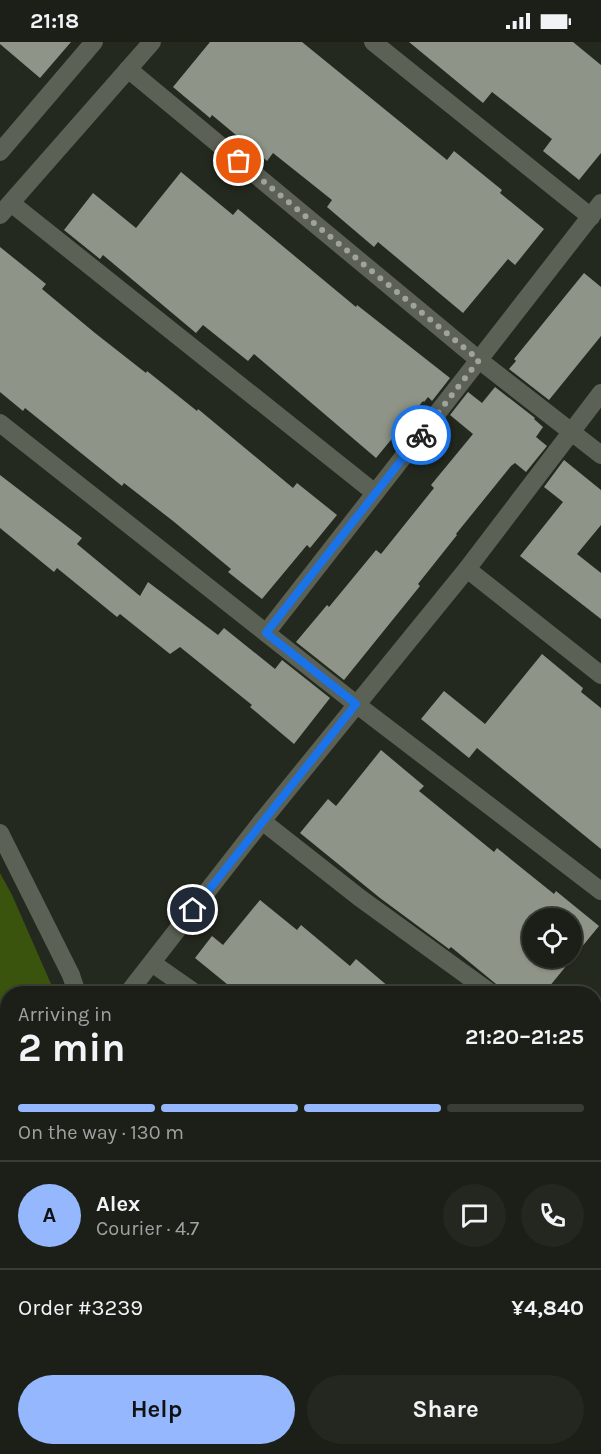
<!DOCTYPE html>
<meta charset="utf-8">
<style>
body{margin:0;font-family:Karla,sans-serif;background:#242720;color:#f1f3f6;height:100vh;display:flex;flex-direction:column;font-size:22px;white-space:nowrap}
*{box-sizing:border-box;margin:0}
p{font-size:20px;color:#a0a2a1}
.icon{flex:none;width:33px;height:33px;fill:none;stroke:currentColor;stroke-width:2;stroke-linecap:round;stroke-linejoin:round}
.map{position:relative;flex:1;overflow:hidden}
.drawer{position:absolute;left:0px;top:944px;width:602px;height:470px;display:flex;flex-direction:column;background:#1b1f17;border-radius:24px 24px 0 0;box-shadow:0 2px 4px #0004,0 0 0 2px #393d36}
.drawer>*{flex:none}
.buttons{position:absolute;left:522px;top:866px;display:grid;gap:12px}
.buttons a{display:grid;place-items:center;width:60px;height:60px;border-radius:50%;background:#1b1f17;box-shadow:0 2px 4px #0004,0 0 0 2px #393d36;font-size:30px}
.pin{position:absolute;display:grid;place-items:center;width:51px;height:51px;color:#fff;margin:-26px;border:3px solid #fff;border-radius:50%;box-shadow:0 2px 6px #0007}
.courier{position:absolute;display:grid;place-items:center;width:60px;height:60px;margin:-30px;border:4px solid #1a73e8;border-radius:50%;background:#fff;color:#222;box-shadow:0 2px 8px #0007}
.overview em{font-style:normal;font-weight:700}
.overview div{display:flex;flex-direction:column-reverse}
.overview{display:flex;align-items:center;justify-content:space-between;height:102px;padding:0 18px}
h1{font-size:39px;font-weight:700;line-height:45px}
.bar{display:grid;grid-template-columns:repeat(4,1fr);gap:9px 6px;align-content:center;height:72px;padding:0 18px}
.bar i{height:8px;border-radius:4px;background:#393d36}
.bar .current{background:#94b7fd}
.bar p{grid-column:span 4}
.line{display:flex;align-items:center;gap:15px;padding:0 18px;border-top:2px solid #393d36}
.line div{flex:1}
.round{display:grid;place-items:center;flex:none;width:63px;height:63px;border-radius:32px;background:#242720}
.primary-button{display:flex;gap:12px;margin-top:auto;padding:12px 18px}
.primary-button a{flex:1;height:69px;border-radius:36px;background:#94b7fd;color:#111;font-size:24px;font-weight:700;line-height:69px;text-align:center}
.primary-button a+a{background:#242720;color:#f1f3f6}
.status{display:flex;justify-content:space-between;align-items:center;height:42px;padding:0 30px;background:#1b1f17;direction:ltr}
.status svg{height:16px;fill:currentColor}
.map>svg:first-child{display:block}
.green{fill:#3b540d}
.building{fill:#8e9487;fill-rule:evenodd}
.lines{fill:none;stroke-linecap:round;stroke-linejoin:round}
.minor{stroke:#5c6155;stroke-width:18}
.done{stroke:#a0a39b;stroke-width:6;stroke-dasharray:0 10.8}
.route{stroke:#1a73e8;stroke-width:8}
</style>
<div class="status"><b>21:18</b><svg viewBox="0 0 49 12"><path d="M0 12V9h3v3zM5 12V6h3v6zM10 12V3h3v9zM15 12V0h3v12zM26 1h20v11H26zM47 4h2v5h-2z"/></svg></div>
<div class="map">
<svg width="601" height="1412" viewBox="0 0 601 1412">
<rect width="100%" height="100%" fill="#24291f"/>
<path class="green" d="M0 831 12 853 55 951H8L7 1100 0 1112Z"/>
<g class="building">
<path d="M0 0H71L40 36 0 2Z"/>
<path d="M210 0H302L447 118 454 109 502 148 500 151 544 187 515 223 508 217 463 271 378 200 374 205 327 165 332 158 273 111 267 119 212 73 210 76 173 45Z"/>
<path d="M409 0H573L601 23V111L579 138 543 109 552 97 492 50 483 61Z"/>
<path d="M181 130 233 173 238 167 356 265 357 263 450 336 432 359 428 355 424 360 423 359 376 416 254 312 248 319 203 283 196 291 103 213 100 217 64 188 93 151 136 186Z"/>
<path d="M0 205 46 242 42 247 95 291 146 331 147 329 197 369 198 367 293 446 297 441 337 473 310 506 307 503 262 557 228 530 231 527 173 479 124 441 122 444 25 366 23 369 0 350Z"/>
<path d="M584 231 601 245V294L549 358 509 327 516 319 514 317Z"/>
<path d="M495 345 535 376 534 377 543 385 536 395 547 404 526 430 515 421 511 424 456 492 457 493 418 542 420 544 344 638 296 600 327 563 329 565 376 508 381 512 434 446 431 443 473 392 450 373 468 350 482 361Z"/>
<path d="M564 418 601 448V483L577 512 601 531V577L520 514 563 460 544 445Z"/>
<path d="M0 433 82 496 77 502 140 554 148 540 218 593 224 586 275 627 282 618 330 656 294 702 250 665 252 663 180 605 170 612 120 572 117 575 57 526 54 530 0 486Z"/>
<path d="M542 612 583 646 581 650 601 666V807L477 706 469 716 421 677 444 649 485 682Z"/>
<path d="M381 708 424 744 419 749 494 810 497 806 554 852 556 849 599 884 544 951H507L451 905 449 907 380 856 300 791 328 757 336 764ZM532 876H572V915H532Z"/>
<path d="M260 858 297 888 301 883 350 924 356 917 396 951H238L195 916 212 894 223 903Z"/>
</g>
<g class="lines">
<g class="minor">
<path d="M373 0 591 175"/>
<path d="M128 27 479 318 601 413"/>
<path d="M0 110 94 0"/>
<path d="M11 161 375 451"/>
<path d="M0 173 152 0"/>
<path d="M0 381 356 662 601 849"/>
<path d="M467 527 601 633"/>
<path d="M266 591 601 161"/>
<path d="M262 779 360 856 491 951"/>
<path d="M0 791 71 933 77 951"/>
<path d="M152 921 195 951"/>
<path d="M128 951 262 779 467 527 601 351"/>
<path d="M594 1026 601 1031"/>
<path d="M0 1152 8 1139"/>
<path d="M594 1226 601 1231"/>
<path d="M565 1406 575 1412"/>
</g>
</g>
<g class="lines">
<path class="done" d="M239 119 479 318 421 393"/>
<path class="route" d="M193 868 356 662 266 591 421 393"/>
</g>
</svg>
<div class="buttons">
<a><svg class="icon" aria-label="locate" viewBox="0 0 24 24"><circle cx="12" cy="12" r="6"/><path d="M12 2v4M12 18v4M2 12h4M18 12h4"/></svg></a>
</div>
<div class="pin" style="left:239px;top:119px;background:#ea580c"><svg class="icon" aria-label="bag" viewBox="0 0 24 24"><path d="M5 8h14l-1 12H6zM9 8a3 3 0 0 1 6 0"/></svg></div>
<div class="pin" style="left:193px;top:868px;background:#1f2937"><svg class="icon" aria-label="home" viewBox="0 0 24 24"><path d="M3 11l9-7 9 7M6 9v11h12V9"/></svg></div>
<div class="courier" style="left:421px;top:393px"><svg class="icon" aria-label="bike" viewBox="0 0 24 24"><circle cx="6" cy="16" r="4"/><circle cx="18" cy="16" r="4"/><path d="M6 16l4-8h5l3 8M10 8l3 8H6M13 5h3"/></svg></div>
<section class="drawer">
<div class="overview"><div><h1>2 min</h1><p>Arriving in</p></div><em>21:20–21:25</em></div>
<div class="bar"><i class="current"></i><i class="current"></i><i class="current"></i><i></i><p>On the way · 130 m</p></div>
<div class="line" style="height:108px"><b class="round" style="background:#94b7fd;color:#111">A</b><div><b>Alex</b><p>Courier · 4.7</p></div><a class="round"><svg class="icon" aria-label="chat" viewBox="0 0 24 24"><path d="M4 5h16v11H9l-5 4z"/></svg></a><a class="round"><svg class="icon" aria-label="phone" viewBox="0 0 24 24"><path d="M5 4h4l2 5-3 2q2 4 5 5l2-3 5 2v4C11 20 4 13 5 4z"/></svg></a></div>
<div class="line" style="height:78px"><div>Order #3239</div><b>¥4,840</b></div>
<div class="primary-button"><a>Help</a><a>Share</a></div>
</section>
</div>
